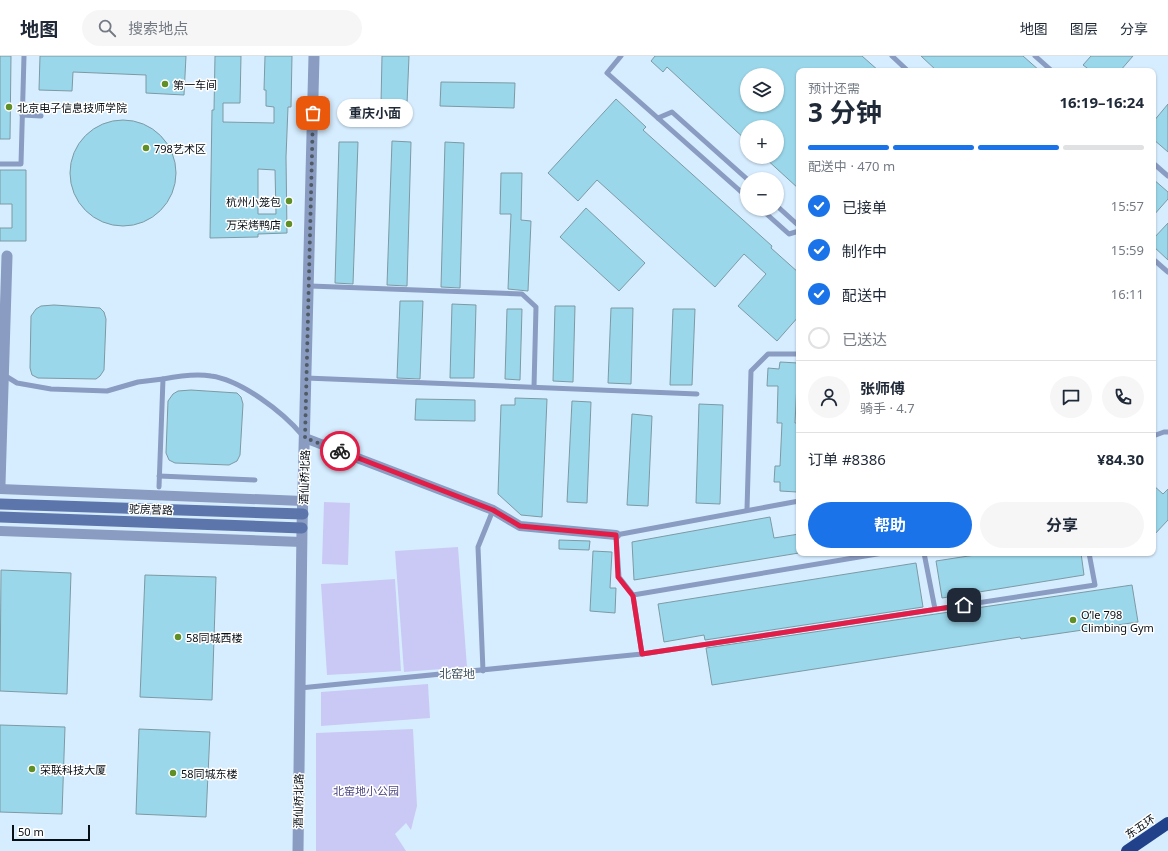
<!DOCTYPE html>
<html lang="zh">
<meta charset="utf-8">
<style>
body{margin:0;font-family:"Noto Sans","Noto Sans SC",sans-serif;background:#f6f6f7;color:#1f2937;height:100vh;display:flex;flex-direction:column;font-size:15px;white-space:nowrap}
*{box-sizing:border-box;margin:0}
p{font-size:13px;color:#747a83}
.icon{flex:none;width:22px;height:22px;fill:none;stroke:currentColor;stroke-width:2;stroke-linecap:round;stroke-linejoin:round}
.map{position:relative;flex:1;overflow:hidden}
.sheet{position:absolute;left:796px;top:12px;width:360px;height:488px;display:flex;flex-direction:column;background:#fff;border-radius:8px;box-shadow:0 1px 3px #0004}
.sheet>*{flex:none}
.tools{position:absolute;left:740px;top:12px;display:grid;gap:8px}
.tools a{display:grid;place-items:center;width:44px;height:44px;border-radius:50%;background:#fff;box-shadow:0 1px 3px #0004;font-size:20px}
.scale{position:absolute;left:12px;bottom:10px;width:78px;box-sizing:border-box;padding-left:4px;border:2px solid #070e14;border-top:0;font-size:11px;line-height:14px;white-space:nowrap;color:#070e14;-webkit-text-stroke:3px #fff;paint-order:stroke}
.pin{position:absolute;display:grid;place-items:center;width:34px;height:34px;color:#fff;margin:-17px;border-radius:8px;box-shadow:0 2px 6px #0006}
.courier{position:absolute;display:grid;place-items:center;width:40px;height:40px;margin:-20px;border:3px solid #e11d48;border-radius:50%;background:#fff;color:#222;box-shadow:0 1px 5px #0007}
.bubble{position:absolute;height:28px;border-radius:14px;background:#fff;box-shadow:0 1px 3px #0004;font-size:13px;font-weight:700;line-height:28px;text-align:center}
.head em{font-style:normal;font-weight:700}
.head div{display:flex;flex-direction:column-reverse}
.head{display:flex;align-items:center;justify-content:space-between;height:68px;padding:0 12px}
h1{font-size:26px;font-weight:700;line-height:30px}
.bar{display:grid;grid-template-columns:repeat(4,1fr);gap:6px 4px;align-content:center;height:48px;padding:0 12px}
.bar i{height:5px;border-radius:3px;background:#e0e1e3}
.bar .selected{background:#1a73e8}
.bar p{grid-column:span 4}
.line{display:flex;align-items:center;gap:10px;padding:0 12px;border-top:1px solid #e0e1e3}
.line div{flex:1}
.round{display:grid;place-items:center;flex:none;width:42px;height:42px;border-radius:21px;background:#f6f6f7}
ol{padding:0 12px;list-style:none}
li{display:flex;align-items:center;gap:12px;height:44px}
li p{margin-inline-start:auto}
li .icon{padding:4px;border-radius:50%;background:#1a73e8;color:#fff;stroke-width:4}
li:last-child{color:#747a83}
li i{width:22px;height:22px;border:2px solid #e0e1e3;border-radius:50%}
.cta{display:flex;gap:8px;margin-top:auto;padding:8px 12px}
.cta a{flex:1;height:46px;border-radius:24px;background:#1a73e8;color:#fff;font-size:16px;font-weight:700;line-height:46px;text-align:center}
.cta a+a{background:#f6f6f7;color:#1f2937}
header{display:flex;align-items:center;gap:24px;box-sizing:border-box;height:56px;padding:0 20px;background:#fff;border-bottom:1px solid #e0e1e3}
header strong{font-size:19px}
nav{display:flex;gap:22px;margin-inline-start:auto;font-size:14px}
.search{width:280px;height:36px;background:#f6f6f7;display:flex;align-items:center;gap:10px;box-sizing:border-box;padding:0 14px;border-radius:22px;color:#747a83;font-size:15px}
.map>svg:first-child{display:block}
.green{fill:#cac9f5}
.building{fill:#9ad7eb;stroke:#7d9aa3;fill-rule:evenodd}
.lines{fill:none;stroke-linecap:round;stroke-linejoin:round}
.service{stroke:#8a9cc1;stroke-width:5}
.minor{stroke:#8a9cc1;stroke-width:10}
.tertiary{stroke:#8a9cc1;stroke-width:11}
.secondary{stroke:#5c76ab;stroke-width:11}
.motorway{stroke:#21418b;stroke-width:12}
.done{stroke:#4f5c66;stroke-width:4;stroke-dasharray:0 7.2}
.route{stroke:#e11d48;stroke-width:5}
.poi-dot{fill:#5f8f25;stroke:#fff;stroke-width:1.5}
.labels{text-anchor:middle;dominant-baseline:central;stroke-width:3;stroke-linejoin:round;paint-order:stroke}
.poi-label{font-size:11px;fill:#070e14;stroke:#fff;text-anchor:start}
.street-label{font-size:11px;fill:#070e14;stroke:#fff}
.park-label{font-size:11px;fill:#4c4683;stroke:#fff}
.neighbourhood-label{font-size:12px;fill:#415463;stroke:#fff}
</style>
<header>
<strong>地图</strong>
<div class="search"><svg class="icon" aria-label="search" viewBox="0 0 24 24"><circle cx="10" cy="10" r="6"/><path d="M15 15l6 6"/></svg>搜索地点</div>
<nav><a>地图</a><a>图层</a><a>分享</a></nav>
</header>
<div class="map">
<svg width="1168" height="795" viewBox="0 0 1168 795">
<rect width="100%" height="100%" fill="#d6edff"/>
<g class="green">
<path d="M324 446 350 447 348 509 322 508Z"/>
<path d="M458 491 467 611 404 616 395 495Z"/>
<path d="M395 523 401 615 327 619 321 528Z"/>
<path d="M428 628 430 662 321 670V636Z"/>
<path d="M413 673 417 750 411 774 406 767 395 778 406 795H316V677Z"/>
</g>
<g class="building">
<path d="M0 0H11L10 83H0Z"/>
<path d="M40 0H186L184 39 146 37V19L73 16 72 35 39 34Z"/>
<path d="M215 0H241L240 47H223V66L274 67V51L266 50V34H264L265 0H292L291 51H288L286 101 287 177 258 178V181L210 182 212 54H214ZM258 113 275 114 276 158H258Z"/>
<path d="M382 0H409L407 48H381Z"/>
<path d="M655 0H862L879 15H799V133L764 101H777V71H747V85L667 11 663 16 651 5ZM747 19H777V49H747Z"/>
<path d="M921 0H1023L1040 15H937Z"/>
<path d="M1091 0H1133L1120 15H1091L1083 9Z"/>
<path d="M441 26 515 27 514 52 440 50Z"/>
<path d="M616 43 646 71 643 74 772 190 771 192 799 217V260L777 285 738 250 766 218 744 198 715 231 597 124 578 145 548 117Z"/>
<path d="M1168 48V96L1153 83V66Z"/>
<circle cx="123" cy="117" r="53"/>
<path d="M392 85 411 86 407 230 387 229Z"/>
<path d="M339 86H358L353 228 335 227Z"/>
<path d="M445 86 464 87 460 232 441 231Z"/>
<path d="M0 114H26V185H0V172H12V148H0Z"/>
<path d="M501 117H522L521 164 531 165 528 235 508 233 511 158H500Z"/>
<path d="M1153 123 1168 136V143L1153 160Z"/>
<path d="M586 152 645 207 619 235 560 181Z"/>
<path d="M1168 167V204L1153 190V183Z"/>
<path d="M400 245H423L420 323 397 322Z"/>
<path d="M452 248 476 249 474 322H450Z"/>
<path d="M54 249 100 252 104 256 106 263 104 314 100 320 96 323 38 322 32 319 30 312 31 260 36 253 41 250Z"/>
<path d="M555 250H575L573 326 553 325Z"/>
<path d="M611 252H633L631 328 608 327Z"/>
<path d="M507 253H522L520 324 505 323Z"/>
<path d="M673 253H695L692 329H670Z"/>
<path d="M780 306 798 307 795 367H799L797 436 780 435V426H774L775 410H780L782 367H777L778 330H767L768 312 779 313Z"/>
<path d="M191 334 237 337 241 341 243 348 240 399 237 405 229 409 175 407 169 404 166 397 168 345 173 338 178 335Z"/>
<path d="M515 342 547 343 542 461 521 459 498 438 501 349H515Z"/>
<path d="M416 343 475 344V365L415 364Z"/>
<path d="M572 345 591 346 587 447 567 446Z"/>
<path d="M699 348 723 349 720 448 696 447Z"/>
<path d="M632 358 652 360 648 450 627 449Z"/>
<path d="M1153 429 1163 438 1168 433V464L1153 480Z"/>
<path d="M770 461 774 482 799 478V497L634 524 632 486Z"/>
<path d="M559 484 590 485 589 494 559 493Z"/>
<path d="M593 495 612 496 610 532H616L615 557 590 555Z"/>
<path d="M988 497H1081L1084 519 942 542 936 505Z"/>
<path d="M916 507 923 551 705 584 704 579 664 586 658 548Z"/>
<path d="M1 514 71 517 67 638 0 635Z"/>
<path d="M145 519 216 521 212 644 140 641Z"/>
<path d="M1132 529 1138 566 1021 583 1020 581 712 629 706 592Z"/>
<path d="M0 669 65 671 62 758 0 756Z"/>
<path d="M139 673 210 676 206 761 136 758Z"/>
</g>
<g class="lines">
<g class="service">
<path d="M621 0 607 17 747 141"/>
<path d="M892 0 908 15"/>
<path d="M1035 0 1052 15"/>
<path d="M22 59 41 60"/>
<path d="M658 62 672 56 747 123"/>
<path d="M1153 107 1168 120"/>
<path d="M0 108H21L24 0"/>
<path d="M777 150 799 170"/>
<path d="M761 153 789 178 799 175"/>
<path d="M1153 203 1168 216"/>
<path d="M310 230 522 238 536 251 534 331"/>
<path d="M4 319 17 327 51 333 107 335 138 326 163 323"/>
<path d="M306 322 697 338"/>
<path d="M1153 380 1164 376H1168"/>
<path d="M159 420 255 424"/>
<path d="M159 431 163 323C178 320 195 317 211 320 241 324 283 356 302 379"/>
<path d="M747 453 751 315 768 298H799"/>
<path d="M924 497 935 553"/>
<path d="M633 539 883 497"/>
<path d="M642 598 633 539 619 521 616 479 799 445"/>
<path d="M483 615 478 491 493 454"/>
<path d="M300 632 642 598 1095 529 1089 497"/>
</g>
<g class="minor">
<path d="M305 382 493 454 520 470 616 479"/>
<path d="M0 433 303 445"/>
<path d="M0 475 302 486"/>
</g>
<g class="tertiary">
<path d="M0 428 7 200"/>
<path d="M298 795 302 472 314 0"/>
</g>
<g class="secondary">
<path d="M0 448 303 458"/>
<path d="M0 461 302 472"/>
</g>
<path class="motorway" d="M1127 795 1168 767"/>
</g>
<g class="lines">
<path class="done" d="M313 57 305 382 340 395"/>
<path class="route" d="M340 395 493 454 520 470 616 479 618 521 633 540 642 598 964 549"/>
</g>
<g class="poi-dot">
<circle cx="165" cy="28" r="4"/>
<circle cx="9" cy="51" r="4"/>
<circle cx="146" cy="92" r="4"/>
<circle cx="289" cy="145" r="4"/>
<circle cx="289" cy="168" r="4"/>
<circle cx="1073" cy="564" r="4"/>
<circle cx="178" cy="581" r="4"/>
<circle cx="32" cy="713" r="4"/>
<circle cx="173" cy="717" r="4"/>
</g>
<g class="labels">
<g class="poi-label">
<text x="173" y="28">第一车间</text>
<text x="17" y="51">北京电子信息技师学院</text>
<text x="154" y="92">798艺术区</text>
<text x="281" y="145" text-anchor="end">杭州小笼包</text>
<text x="281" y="168" text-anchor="end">万荣烤鸭店</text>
<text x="1081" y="558">O’le 798<tspan x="1081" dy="13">Climbing Gym</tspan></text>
<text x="186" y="581">58同城西楼</text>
<text x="40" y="713">荣联科技大厦</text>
<text x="181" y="717">58同城东楼</text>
</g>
<g class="street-label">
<text transform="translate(304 421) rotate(-88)">酒仙桥北路</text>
<text transform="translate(151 453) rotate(2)">驼房营路</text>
<text transform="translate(298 745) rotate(-89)">酒仙桥北路</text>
<text transform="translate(1140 770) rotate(-34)">东五环</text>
</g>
<g class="park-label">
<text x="366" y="734">北窑地小公园</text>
</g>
<g class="neighbourhood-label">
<text x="457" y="617">北窑地</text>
</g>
</g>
</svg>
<div class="tools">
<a><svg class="icon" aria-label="layers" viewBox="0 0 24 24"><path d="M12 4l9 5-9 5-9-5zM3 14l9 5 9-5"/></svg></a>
<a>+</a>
<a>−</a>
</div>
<div class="scale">50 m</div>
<div class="pin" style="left:313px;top:57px;background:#ea580c"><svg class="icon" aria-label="bag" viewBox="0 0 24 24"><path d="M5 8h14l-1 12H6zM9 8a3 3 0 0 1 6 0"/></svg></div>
<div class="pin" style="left:964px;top:549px;background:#1f2937"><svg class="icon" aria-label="home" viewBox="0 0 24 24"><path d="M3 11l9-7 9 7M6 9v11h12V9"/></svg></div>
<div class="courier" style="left:340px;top:395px"><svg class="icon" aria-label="bike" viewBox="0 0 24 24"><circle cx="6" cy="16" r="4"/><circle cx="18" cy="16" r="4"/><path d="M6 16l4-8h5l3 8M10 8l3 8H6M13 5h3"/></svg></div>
<div class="bubble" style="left:337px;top:43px;width:76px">重庆小面</div>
<section class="sheet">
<div class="head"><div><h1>3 分钟</h1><p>预计还需</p></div><em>16:19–16:24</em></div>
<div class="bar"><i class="selected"></i><i class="selected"></i><i class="selected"></i><i></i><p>配送中 · 470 m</p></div>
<ol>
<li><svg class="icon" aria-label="check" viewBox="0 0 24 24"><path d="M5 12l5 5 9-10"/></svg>已接单<p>15:57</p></li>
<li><svg class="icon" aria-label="check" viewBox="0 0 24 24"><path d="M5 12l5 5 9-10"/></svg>制作中<p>15:59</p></li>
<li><svg class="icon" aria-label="check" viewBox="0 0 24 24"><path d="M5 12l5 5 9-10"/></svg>配送中<p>16:11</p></li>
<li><i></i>已送达</li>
</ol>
<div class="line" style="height:72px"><a class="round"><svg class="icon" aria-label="person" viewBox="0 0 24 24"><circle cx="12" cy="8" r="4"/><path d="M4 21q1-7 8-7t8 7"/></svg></a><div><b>张师傅</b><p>骑手 · 4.7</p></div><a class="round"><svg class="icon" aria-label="chat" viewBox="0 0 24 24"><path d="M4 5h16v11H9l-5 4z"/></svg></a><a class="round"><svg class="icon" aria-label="phone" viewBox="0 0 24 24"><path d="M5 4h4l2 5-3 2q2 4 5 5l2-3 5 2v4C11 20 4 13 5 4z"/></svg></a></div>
<div class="line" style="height:52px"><div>订单 #8386</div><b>¥84.30</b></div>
<div class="cta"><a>帮助</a><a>分享</a></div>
</section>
</div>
